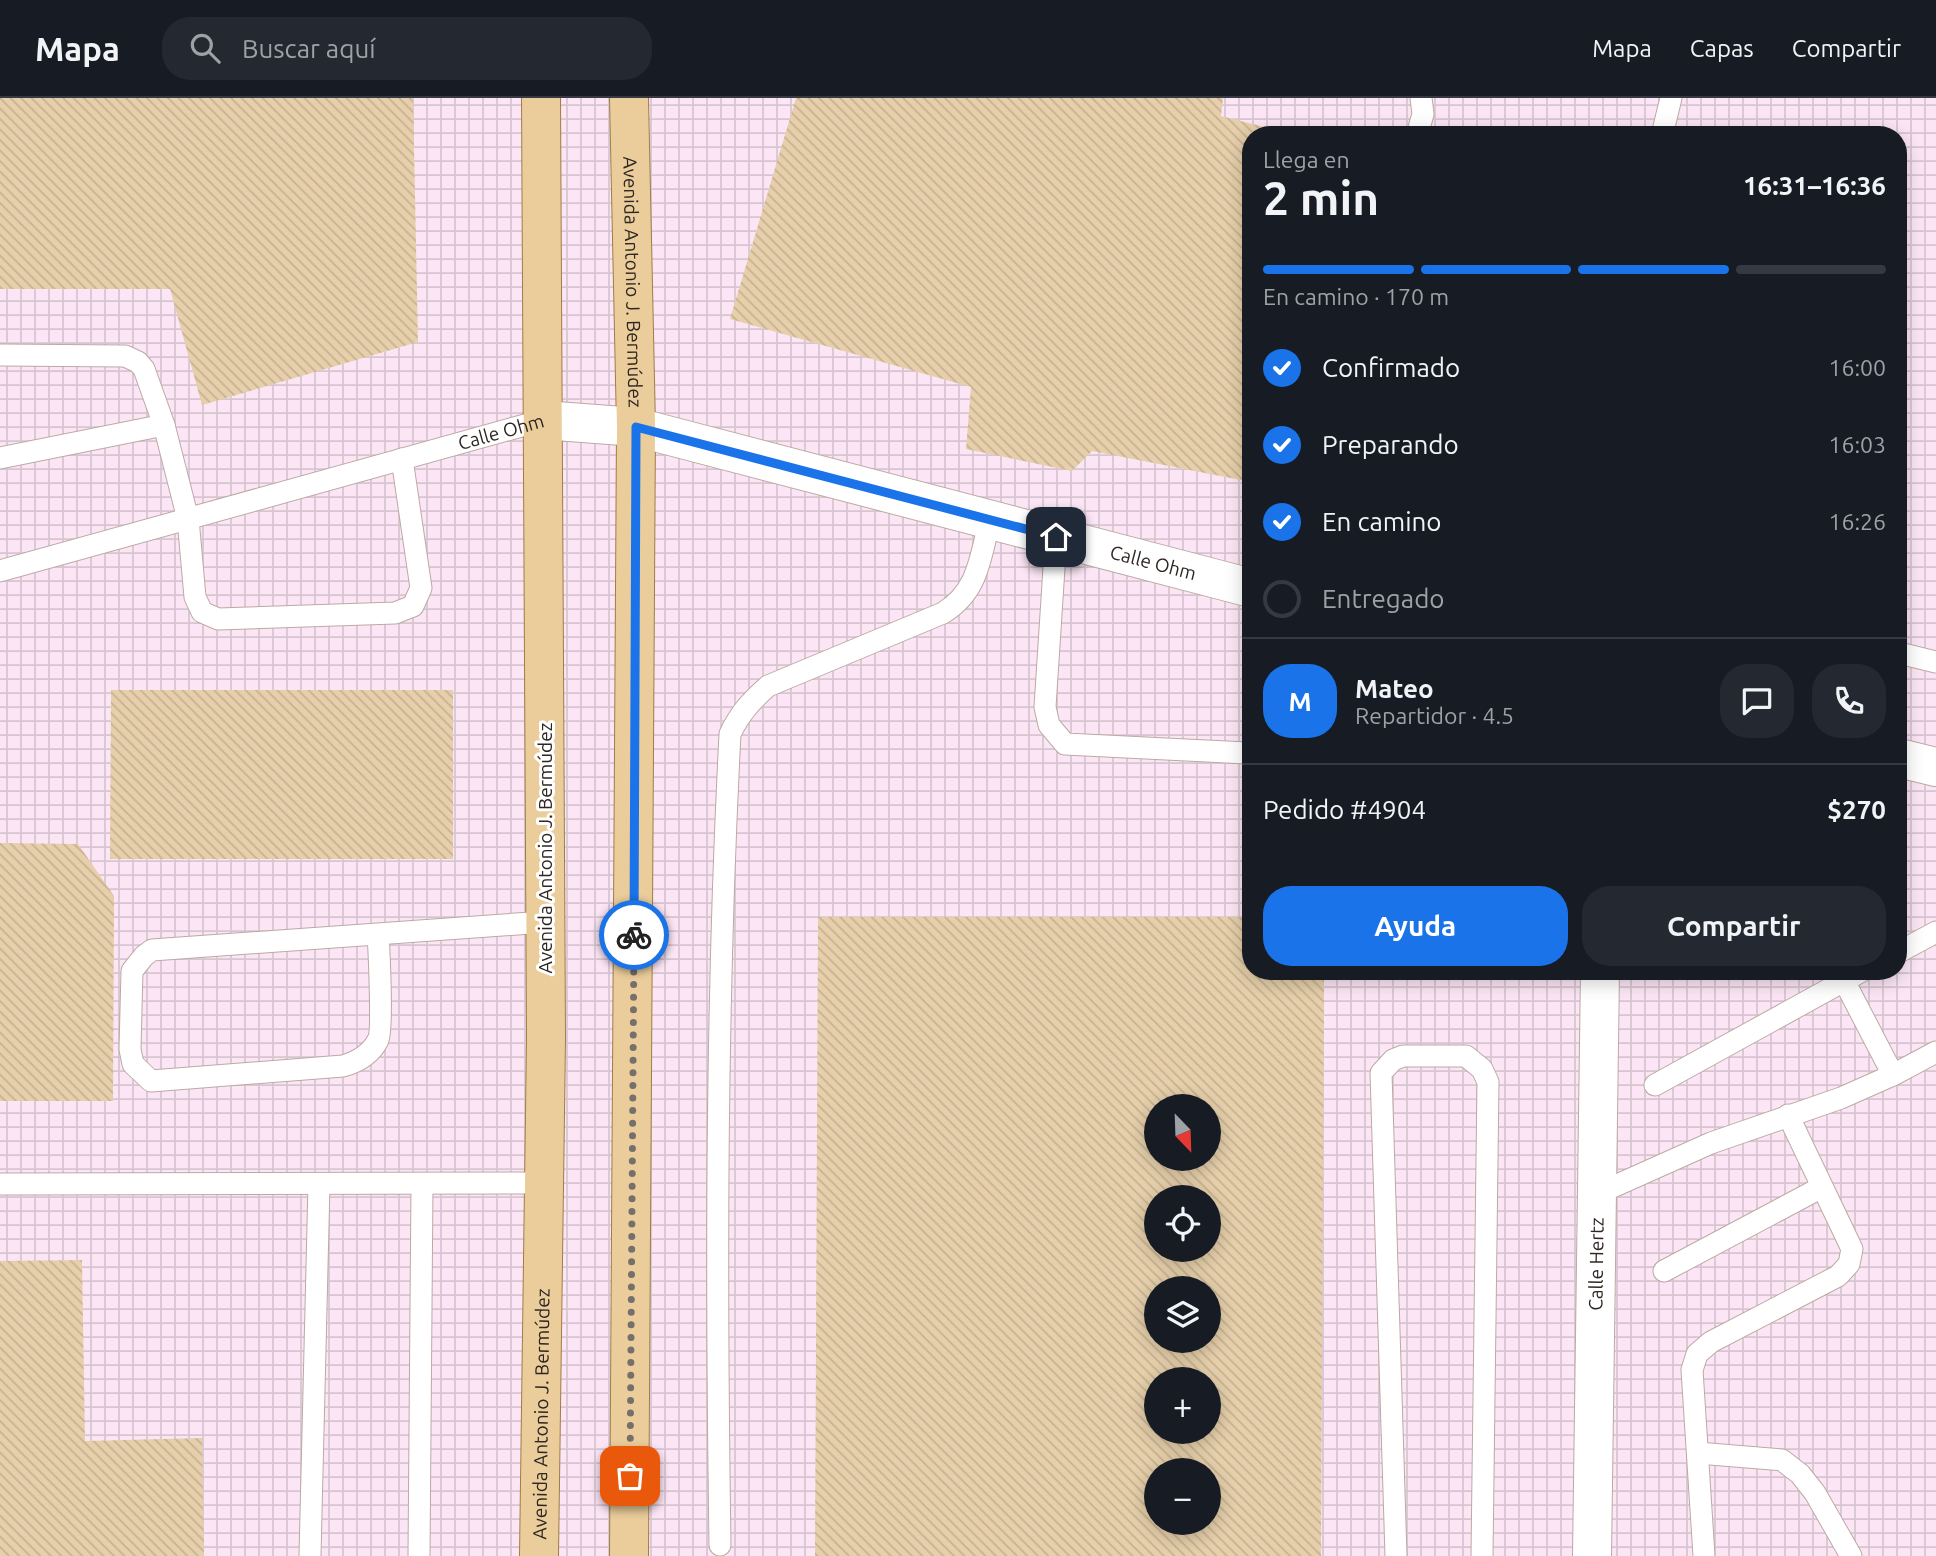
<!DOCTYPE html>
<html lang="es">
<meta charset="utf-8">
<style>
body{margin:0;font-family:Ubuntu,sans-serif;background:#242831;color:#f1f3f6;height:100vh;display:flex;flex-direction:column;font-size:26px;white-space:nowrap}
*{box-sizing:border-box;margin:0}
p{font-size:23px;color:#9ea1a6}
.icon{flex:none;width:38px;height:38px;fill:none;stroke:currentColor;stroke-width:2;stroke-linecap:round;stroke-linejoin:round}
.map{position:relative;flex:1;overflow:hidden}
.details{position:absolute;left:1242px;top:28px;width:665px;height:854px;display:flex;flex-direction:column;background:#171b24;border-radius:28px;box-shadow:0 4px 18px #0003}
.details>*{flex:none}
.needle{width:46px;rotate:157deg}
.controls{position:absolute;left:1144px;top:996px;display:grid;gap:14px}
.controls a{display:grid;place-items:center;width:77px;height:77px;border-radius:50%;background:#171b24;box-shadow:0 4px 18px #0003;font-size:35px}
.pin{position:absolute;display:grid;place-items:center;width:60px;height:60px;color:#fff;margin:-30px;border-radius:14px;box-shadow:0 4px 10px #0006}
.courier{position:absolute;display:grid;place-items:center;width:70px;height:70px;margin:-35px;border:5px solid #1a73e8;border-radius:50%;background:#fff;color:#222;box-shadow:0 2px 9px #0007}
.overview em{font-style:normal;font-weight:700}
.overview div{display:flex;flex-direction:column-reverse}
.overview{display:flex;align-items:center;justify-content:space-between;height:119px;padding:0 21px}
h1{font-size:46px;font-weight:700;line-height:52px}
.bar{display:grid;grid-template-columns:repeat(4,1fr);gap:10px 7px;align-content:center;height:84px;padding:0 21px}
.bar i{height:9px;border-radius:5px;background:#363941}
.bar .current{background:#1a73e8}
.bar p{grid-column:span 4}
.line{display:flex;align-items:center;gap:18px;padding:0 21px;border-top:2px solid #363941}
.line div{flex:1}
.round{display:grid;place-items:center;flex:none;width:74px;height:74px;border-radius:28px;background:#242831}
ol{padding:0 21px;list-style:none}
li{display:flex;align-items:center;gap:21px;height:77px}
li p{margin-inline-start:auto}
li .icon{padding:7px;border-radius:50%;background:#1a73e8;color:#fff;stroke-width:4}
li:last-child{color:#9ea1a6}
li i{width:38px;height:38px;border:4px solid #363941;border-radius:50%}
.button{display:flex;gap:14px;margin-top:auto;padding:14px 21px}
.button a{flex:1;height:80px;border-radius:28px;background:#1a73e8;color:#fff;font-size:28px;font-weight:700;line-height:80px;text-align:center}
.button a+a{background:#242831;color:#f1f3f6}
header{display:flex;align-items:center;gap:42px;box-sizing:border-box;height:98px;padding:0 35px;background:#171b24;border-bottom:2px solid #363941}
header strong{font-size:33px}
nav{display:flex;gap:38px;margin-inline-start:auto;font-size:24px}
.search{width:490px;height:63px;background:#242831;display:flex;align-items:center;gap:18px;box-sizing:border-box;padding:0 24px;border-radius:28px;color:#9ea1a6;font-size:26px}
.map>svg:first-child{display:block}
.industrial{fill:url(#industrial-grid);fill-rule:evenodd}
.building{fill:url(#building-back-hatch);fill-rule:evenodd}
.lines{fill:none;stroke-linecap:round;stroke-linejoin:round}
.service-casing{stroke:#bcaaa2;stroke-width:23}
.minor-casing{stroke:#bcaaa2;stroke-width:40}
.primary-casing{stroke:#9f7d46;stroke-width:40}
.service{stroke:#fff;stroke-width:21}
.minor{stroke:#fff;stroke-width:38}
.primary{stroke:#ebcd9b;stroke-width:38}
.done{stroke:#766f6b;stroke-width:7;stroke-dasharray:0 12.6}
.route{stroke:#1a73e8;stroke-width:9}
.labels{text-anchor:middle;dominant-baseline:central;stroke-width:6;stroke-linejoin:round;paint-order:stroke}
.street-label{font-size:19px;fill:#2d2623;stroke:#fff}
</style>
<header>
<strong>Mapa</strong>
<div class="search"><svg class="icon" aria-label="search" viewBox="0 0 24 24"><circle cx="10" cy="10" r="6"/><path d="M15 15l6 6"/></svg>Buscar aquí</div>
<nav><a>Mapa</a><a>Capas</a><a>Compartir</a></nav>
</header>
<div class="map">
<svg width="1936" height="1458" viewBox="0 0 1936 1458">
<defs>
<pattern id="industrial-grid" width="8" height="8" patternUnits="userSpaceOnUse" patternTransform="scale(1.75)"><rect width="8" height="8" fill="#fce6f5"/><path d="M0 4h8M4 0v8" fill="none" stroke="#d8c5d2"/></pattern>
<pattern id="building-back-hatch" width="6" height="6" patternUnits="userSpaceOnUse" patternTransform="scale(1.75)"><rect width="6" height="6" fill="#e6cfaa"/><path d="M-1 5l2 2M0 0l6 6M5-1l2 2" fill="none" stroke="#c6b292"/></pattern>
</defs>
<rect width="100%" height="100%" fill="#fdf6f2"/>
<path class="industrial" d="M0 0H1936V1458H0ZM1251 37H1899V873H1251ZM1157 1008H1209V1060H1157ZM1157 1099H1209V1152H1157ZM1157 1190H1209V1242H1157ZM1157 1281H1209V1334H1157ZM1157 1372H1209V1424H1157Z"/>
<g class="building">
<path d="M0 0H413L418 244 202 307 170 191H0Z"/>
<path d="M796 0H1223L1221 18 1291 36 1251 37V384L1092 353 1072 373 966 351 971 289 730 221Z"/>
<path d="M111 592H453V761H110Z"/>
<path d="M0 745 78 746 114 798 113 1003H0Z"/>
<path d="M818 819H1251V873H1324L1321 1458H815ZM1157 1008H1209V1060H1157ZM1157 1099H1209V1152H1157ZM1157 1190H1209V1242H1157ZM1157 1281H1209V1334H1157ZM1157 1372H1209V1424H1157Z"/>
<path d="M82 1162 85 1343 202 1340 204 1458H0V1163Z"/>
</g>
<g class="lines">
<g class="service-casing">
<g id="service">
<path d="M1417 37 1423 16 1421 0"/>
<path d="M1662 37 1671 0"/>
<path d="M0 257 125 258 138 264 144 271 164 327 188 421 195 499 202 514 218 521 395 515 413 508 421 490 402 361"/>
<path d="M0 360 164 327"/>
<path d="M1056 439 1045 609 1049 627 1065 646 1247 655"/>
<path id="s1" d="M0 473 543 322"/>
<path d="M1899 555 1936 564"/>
<path d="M378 836C379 852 383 933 378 942 371 956 357 964 343 968L151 983 133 966 130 951 132 873 144 858 152 852 545 824"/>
<path d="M1899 854 1936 834"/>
<path d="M1839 873 1893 977"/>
<path d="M1655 987 1862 873"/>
<path d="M0 1086 542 1085"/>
<path d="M1597 1096 1711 1045 1841 1000 1893 977 1936 954"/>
<path d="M1664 1173 1822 1089"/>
<path d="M1698 1355 1782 1362 1800 1376 1815 1395 1851 1458"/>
<path d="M720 1447C716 1177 716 906 730 636 740 615 751 603 768 588L943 515C979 493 980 459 990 422"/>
<path d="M310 1458 319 1086"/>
<path d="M419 1458 422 1086"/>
<path d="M1396 1458 1381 975 1393 962 1403 958H1466L1482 971 1488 984 1482 1458"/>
<path d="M1704 1458 1692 1272 1697 1256 1711 1244 1838 1178 1849 1166 1852 1151 1788 1017"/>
</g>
</g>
<g class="minor-casing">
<g id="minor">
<path id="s2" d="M543 322 636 329 1251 490"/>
<path d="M1899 660 1936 669"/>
<path id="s3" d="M1592 1458 1600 873"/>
</g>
</g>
<g class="primary-casing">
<g id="primary">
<path id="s4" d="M629 0 636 329 629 1458"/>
<path id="s5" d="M539 1458 546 941 541 0"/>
</g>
</g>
<use href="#service" class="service"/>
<use href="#minor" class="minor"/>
<use href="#primary" class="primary"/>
</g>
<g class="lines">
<path class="done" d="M630 1378 634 837"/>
<path class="route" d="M634 837 636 329 1056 439"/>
</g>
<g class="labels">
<g class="street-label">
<text stroke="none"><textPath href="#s4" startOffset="184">Avenida Antonio J. Bermúdez</textPath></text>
<text stroke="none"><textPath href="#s1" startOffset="520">Calle Ohm</textPath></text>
<text stroke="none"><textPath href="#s2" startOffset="628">Calle Ohm</textPath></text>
<text transform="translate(545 750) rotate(-90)">Avenida Antonio J. Bermúdez</text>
<text stroke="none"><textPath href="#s3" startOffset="292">Calle Hertz</textPath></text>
<text stroke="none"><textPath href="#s5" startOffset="142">Avenida Antonio J. Bermúdez</textPath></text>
</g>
</g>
</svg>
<div class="controls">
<a><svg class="needle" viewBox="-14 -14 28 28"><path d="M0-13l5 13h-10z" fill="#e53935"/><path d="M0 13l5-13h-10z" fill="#9ea1a6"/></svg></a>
<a><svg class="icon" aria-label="locate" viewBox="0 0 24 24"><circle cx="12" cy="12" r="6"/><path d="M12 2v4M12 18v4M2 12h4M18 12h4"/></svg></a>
<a><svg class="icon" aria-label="layers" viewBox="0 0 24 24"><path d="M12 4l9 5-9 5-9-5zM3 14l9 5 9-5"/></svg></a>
<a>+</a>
<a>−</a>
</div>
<div class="pin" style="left:630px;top:1378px;background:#ea580c"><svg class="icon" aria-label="bag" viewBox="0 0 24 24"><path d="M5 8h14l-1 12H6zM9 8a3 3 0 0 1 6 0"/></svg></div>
<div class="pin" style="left:1056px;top:439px;background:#1f2937"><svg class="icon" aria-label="home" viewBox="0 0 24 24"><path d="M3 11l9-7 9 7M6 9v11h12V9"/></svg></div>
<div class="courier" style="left:634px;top:837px"><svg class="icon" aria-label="bike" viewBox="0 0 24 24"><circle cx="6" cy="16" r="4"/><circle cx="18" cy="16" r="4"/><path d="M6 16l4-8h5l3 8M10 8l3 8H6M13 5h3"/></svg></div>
<section class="details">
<div class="overview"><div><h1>2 min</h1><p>Llega en</p></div><em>16:31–16:36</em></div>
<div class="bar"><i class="current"></i><i class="current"></i><i class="current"></i><i></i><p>En camino · 170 m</p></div>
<ol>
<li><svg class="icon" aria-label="check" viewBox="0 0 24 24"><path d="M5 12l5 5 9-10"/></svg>Confirmado<p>16:00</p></li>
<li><svg class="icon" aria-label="check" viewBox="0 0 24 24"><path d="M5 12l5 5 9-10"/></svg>Preparando<p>16:03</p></li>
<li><svg class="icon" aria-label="check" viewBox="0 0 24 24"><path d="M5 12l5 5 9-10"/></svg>En camino<p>16:26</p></li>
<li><i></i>Entregado</li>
</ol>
<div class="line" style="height:126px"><b class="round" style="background:#1a73e8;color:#fff">M</b><div><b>Mateo</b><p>Repartidor · 4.5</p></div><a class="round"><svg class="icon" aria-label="chat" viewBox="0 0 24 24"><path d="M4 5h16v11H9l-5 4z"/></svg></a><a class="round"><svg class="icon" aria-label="phone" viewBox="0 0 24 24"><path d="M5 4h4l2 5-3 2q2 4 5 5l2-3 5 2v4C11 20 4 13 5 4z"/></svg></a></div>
<div class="line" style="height:91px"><div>Pedido #4904</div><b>$270</b></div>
<div class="button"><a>Ayuda</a><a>Compartir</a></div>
</section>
</div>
